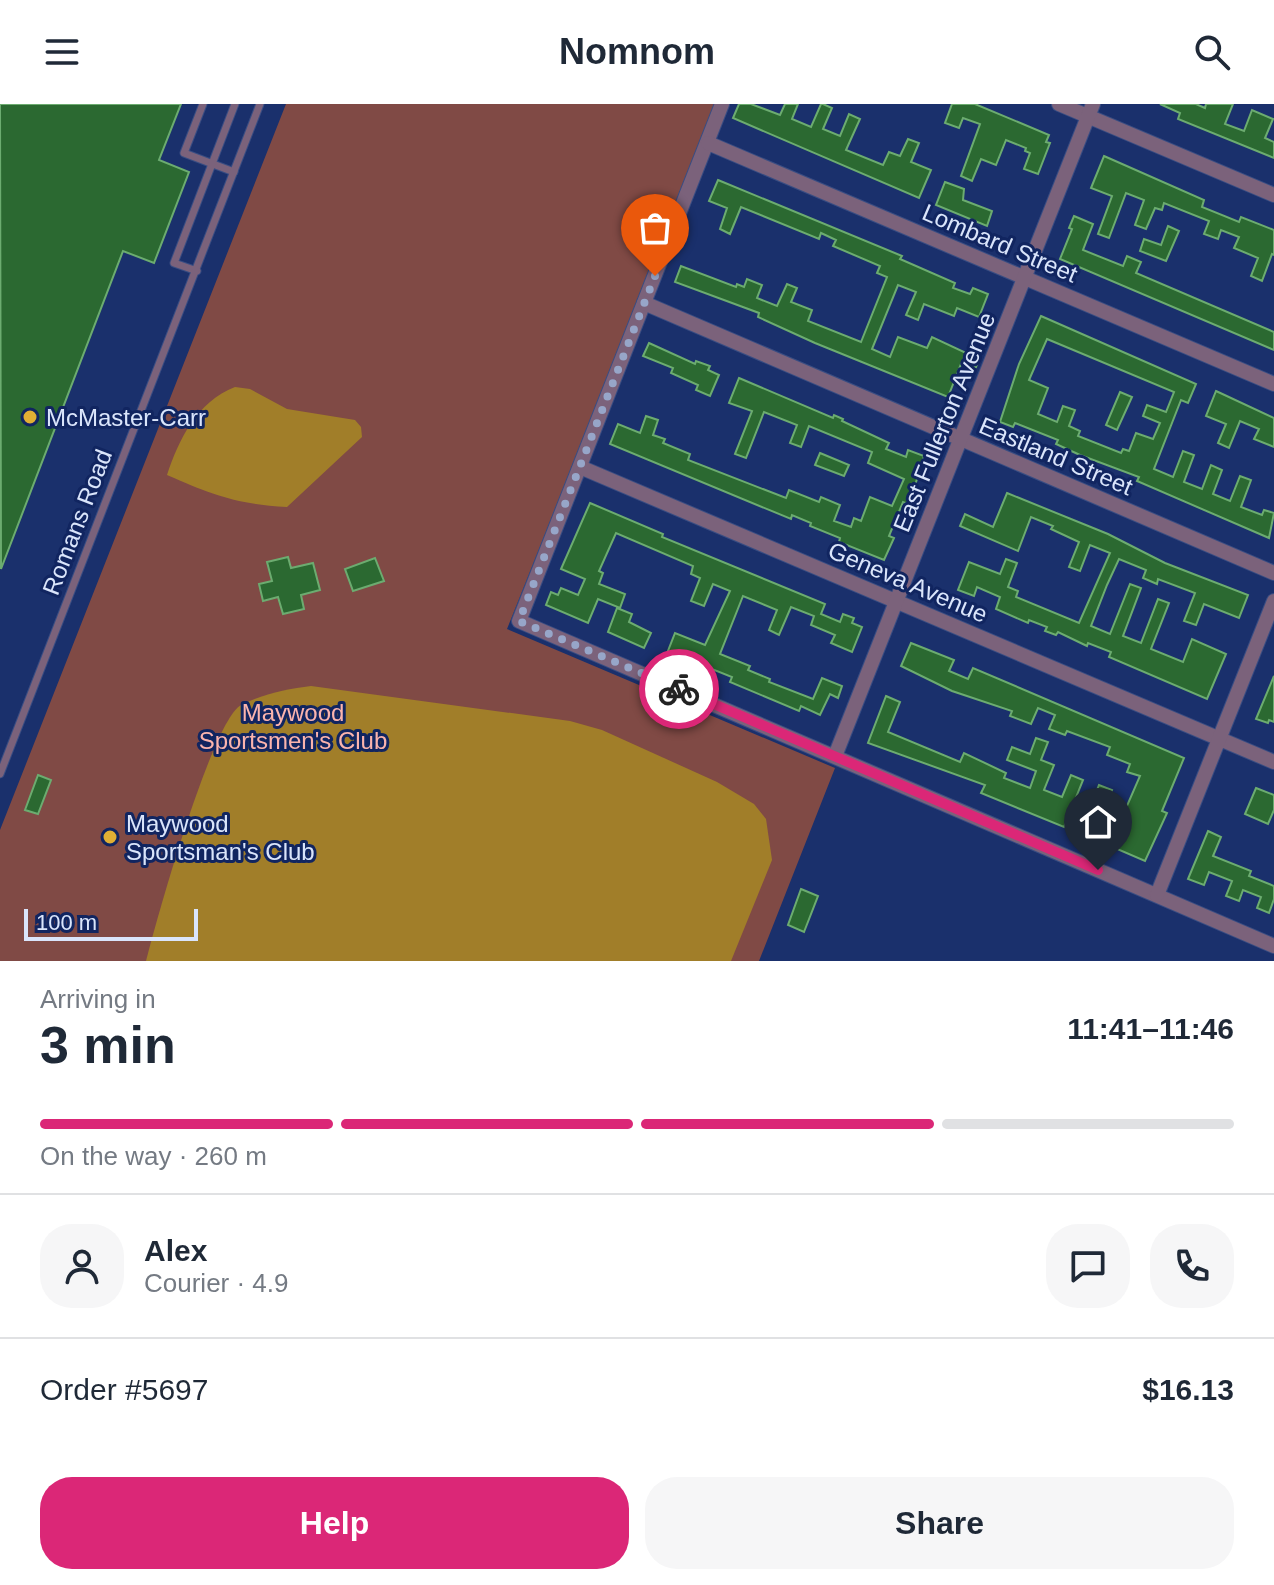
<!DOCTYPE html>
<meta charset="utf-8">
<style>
body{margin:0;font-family:Arial,sans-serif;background:#f6f6f7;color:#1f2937;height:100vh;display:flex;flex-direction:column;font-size:30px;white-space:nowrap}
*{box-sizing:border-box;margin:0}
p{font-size:26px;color:#747a83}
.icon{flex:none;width:44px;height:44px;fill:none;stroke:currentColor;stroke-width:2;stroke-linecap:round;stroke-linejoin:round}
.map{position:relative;height:857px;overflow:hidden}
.panel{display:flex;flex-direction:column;background:#fff;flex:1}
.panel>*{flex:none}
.scale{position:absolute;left:24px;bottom:20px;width:174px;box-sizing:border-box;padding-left:8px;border:4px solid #dae5fb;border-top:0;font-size:22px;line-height:28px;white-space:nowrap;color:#dae5fb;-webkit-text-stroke:6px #112560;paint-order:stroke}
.pin{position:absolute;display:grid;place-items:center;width:68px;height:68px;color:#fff;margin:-82px -34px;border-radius:50% 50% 50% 0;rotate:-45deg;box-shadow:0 0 8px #0007}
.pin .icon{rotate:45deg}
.courier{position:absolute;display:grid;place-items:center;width:80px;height:80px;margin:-40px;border:6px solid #db2777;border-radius:50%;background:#fff;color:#222;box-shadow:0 2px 10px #0007}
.overview em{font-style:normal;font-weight:600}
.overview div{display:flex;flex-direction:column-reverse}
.overview{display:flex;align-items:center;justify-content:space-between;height:136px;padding:0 40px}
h1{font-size:52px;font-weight:600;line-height:60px}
.bar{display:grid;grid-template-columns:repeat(4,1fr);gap:12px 8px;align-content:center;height:96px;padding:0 40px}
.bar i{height:10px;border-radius:6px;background:#e0e1e3}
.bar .on{background:#db2777}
.bar p{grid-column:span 4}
.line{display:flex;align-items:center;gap:20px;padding:0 40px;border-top:2px solid #e0e1e3}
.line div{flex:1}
.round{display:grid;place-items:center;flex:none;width:84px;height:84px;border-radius:32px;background:#f6f6f7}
.button{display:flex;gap:16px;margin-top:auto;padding:16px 40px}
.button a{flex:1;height:92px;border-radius:32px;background:#db2777;color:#fff;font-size:32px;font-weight:600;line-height:92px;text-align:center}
.button a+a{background:#f6f6f7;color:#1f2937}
header{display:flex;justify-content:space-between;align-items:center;height:104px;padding:0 40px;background:#fff;font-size:36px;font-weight:600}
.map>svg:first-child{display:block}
.green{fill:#804a45}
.water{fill:#a17e29}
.building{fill:#2b6931;stroke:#6cac70;stroke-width:2;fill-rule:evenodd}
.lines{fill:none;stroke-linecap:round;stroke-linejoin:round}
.service-casing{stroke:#394d83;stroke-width:9}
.minor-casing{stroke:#394d83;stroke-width:16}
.service{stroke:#7b627b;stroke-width:7}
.minor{stroke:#7b627b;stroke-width:14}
.done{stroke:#97a6c9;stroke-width:8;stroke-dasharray:0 14.4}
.route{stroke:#db2777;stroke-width:10}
.poi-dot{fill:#e1af34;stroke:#112560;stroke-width:3}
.labels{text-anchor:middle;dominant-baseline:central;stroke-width:6;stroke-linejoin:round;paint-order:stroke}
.street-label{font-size:24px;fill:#dae5fb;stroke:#112560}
.poi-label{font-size:24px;fill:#dae5fb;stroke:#112560;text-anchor:start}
.park-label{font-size:24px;fill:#fbb4ad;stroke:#112560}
</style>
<header><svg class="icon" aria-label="menu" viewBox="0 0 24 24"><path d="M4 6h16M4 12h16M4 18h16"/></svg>Nomnom<svg class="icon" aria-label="search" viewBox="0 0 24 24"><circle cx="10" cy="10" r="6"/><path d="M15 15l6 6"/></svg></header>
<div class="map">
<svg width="1274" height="857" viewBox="0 0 1274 857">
<rect width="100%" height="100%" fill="#1a306c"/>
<path class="green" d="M286 0H718L507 525 835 664 759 857H0V726Z"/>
<g class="water">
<path d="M235 283 250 285 287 305 355 316 361 323 362 333 287 403C236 400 213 391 167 371 179 335 197 298 235 283Z"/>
<path d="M311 582 570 617 602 626 717 678 754 700 766 715 772 756 731 857H146C156 817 212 617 241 601 262 590 288 585 311 582Z"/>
</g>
<g class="building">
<path d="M0 0H181L159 56 189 68 154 159 123 147 1 465Z"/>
<path d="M739 0H751L780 11 785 0H798L792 15 811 23 821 0H823L832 4 823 25 840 32 849 10 860 15 846 46 883 61 889 48 900 52 908 35 919 39 911 58 931 66 919 94 733 14Z"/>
<path d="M952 0H975L1049 31 1046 38 1050 39 1038 70 1024 65 1030 49 1025 47 1026 44 1006 36 996 61 981 55 972 77 961 72 980 20 963 14 959 24 945 19Z"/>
<path d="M1160 0H1196L1205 4 1206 0H1233L1225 20 1244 27 1252 6 1273 15 1265 34 1274 38V54L1178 15 1180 9Z"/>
<path d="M1104 52 1204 96 1202 103 1239 118 1241 113 1274 126V151L1272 150 1262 177 1251 172 1258 154 1234 144 1239 133 1221 126 1218 135 1204 130 1209 117 1164 99 1162 106 1155 104 1146 125 1135 121 1144 96 1126 89 1109 134 1098 130 1112 92 1091 84Z"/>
<path d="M718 76 902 152 900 155 955 179 953 184 970 190 973 184 988 190 979 213 957 204 954 212 924 200 918 216 906 211 916 188 898 181 872 245 890 253 898 233 927 244 932 233 979 255 976 263 961 260 948 293 815 239 758 213 759 209 675 178 681 162 736 183 737 180 744 183 747 175 762 181 757 194 777 202 787 180 797 184 791 198 812 206 808 217 861 238 887 173 877 169 880 162 833 142 836 136 821 129 819 135 741 103 730 130 720 125 727 104 709 97Z"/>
<path d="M945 78 964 85 963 96 992 107 987 122 936 101Z"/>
<path d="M1074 112 1093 120 1083 146 1123 162 1127 152 1141 158 1136 169 1274 228V246L1060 155 1072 125 1069 124Z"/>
<path d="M1168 122 1179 127 1166 157 1140 147 1144 135 1161 141Z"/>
<path d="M1041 212 1196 280 1188 299 1181 296 1154 365 1173 373 1183 347 1194 351 1184 378 1202 385 1211 361 1222 366 1213 390 1230 397 1240 372 1251 376 1241 403 1262 411 1264 406 1274 409 1269 434 1137 377 1139 373 1080 351 1056 340 1058 336 1015 319 1013 323 1000 318 1019 260ZM1047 235 1174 288 1166 308 1147 301 1143 312 1160 319 1153 335 1136 329 1129 347 1123 345 1121 349 1078 332 1080 327 1069 322 1075 306 1063 302 1057 318 1038 310 1048 284 1029 276Z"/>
<path d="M649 239 695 260 696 257 710 262 708 266 719 271 710 292 696 286 698 281 671 269 673 264 643 252Z"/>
<path d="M739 274 833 314 834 311 843 315 842 317 889 339 886 345 906 353 908 346 924 352 913 388 908 400 903 398 889 432 894 434 884 456 839 438 840 434 810 422 811 419 792 411 791 415 610 340 618 320 640 329 646 312 658 316 653 331 665 335 663 339 690 350 688 356 786 394 789 386 819 398 821 393 840 401 834 417 851 423 854 414 861 417 870 393 892 402 904 375 868 359 872 348 809 322 801 343 790 339 797 321 764 308 746 354 735 350 752 307 729 299Z"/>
<path d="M1216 287 1274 314V343L1254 335 1259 325 1240 317 1229 344 1218 339 1226 320 1206 312Z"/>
<path d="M1120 288 1132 293 1117 326 1106 321Z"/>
<path d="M820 349 849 361 844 372 815 361Z"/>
<path d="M1007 389 1108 430 1165 459 1248 491 1239 514 1204 500 1196 521 1184 517 1195 489 1158 475 1157 480 1143 474 1146 466 1119 455 1107 481 1091 522 1110 530 1130 480 1141 484 1123 532 1141 539 1158 495 1169 499 1151 545 1183 558 1192 535 1226 550 1207 595 1109 553 1111 548 1088 539 1087 542 1058 528 1056 531 1045 527 1047 523 1029 516 1028 519 996 505 1000 493 977 483 974 492 958 486 969 458 1000 470 1006 455 1017 459 1008 483 1018 487 1016 493 1079 519 1110 449 1090 441 1080 467 1069 463 1079 438 1051 425 1053 422 1031 413 1018 447 960 422 965 410 993 423Z"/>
<path d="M590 399 663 430 662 433 825 500 821 510 840 518 843 510 854 514 852 519 862 523 852 548 831 539 835 531 811 521 814 512 791 503 779 531 769 526 777 506 743 492 720 550 750 562 748 566 770 575 769 578 813 595 822 574 842 582 838 594 830 590 820 611 801 602 799 607 730 578 732 573 707 563 705 568 666 552 675 529 705 541 730 487 713 480 704 502 691 497 700 474 691 470 693 462 616 429 599 467 603 469 599 480 625 490 620 504 598 495 588 519 546 501 551 488 558 491 561 484 578 491 585 475 561 465Z"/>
<path d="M288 453 291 464 313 459 320 486 301 491 304 505 283 510 278 493 263 497 259 480 272 477 267 458Z"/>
<path d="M375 454 384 477 353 487 345 465Z"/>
<path d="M617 504 632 510 629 518 651 529 644 544 608 528Z"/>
<path d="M911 539 954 556 949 567 968 575 973 564 1184 654 1162 707 1167 709 1145 757 1080 729 1099 681 1112 686 1102 711 1120 718 1140 672 1127 668 1130 660 1107 651 1110 643 1067 627 1065 631 1049 625 1055 611 1038 604 1031 620 1010 612 1012 607 952 587 901 562Z"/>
<path d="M1274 572V618L1269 616 1268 619 1256 615Z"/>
<path d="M886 592 900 598 888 628 960 658 964 649 1006 669 1004 674 1030 684 1036 667 1007 656 1012 643 1030 650 1036 634 1048 638 1041 656 1054 661 1044 686 1062 693 1071 671 1083 676 1064 723 981 689 985 681 868 639Z"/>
<path d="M38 671 51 676 38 710 25 706Z"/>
<path d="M1256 684 1274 691V706L1268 720 1245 710Z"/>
<path d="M1208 727 1221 733 1213 752 1251 767 1249 772 1274 782V795L1269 809 1257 804 1261 793 1243 786 1239 797 1226 792 1232 777 1209 768 1204 781 1188 775Z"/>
<path d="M801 785 818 792 804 828 788 821Z"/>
</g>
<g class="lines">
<g class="service-casing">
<g id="service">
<path d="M203 0 184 49 234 68"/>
<path d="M197 167 174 159 235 0"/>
<path d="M0 670 260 0"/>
</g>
</g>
<g class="minor-casing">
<g id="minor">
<path d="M722 0 519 517 1274 842"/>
<path d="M1059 0 1274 91"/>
<path d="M708 39 1274 280"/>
<path d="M644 199 1274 469"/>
<path d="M580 363 1274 658"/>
<path d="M835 652 1093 0"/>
<path d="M1157 791 1274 497"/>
</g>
</g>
<use href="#service" class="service"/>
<use href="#minor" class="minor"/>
</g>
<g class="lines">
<path class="done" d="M655 172 519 517 679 585"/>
<path class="route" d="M679 585 1098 766"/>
</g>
<g class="poi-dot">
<circle cx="30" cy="313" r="8"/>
<circle cx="110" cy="733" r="8"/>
</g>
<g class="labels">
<g class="street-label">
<text transform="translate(1000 139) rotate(23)">Lombard Street</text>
<text transform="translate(944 318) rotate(-68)">East Fullerton Avenue</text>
<text transform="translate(1056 352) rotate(23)">Eastland Street</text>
<text transform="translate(77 418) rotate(-69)">Romans Road</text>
<text transform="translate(908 478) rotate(23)">Geneva Avenue</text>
</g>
<g class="poi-label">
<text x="46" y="313">McMaster-Carr</text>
<text x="126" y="719">Maywood<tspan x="126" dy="28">Sportsman's Club</tspan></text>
</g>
<g class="park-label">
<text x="293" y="608">Maywood<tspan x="293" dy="28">Sportsmen's Club</tspan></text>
</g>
</g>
</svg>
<div class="scale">100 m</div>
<div class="pin" style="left:655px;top:172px;background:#ea580c"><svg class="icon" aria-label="bag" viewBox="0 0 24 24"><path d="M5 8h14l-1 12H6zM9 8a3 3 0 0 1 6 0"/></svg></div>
<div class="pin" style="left:1098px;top:766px;background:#1f2937"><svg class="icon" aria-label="home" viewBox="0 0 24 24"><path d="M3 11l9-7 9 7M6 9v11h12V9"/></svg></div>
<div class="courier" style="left:679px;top:585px"><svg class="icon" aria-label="bike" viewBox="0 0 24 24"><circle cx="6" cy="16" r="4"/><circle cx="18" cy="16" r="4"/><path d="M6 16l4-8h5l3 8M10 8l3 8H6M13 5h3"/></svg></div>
</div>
<section class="panel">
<div class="overview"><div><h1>3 min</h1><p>Arriving in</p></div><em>11:41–11:46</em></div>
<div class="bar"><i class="on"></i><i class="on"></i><i class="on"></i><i></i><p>On the way · 260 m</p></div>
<div class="line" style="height:144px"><a class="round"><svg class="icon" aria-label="person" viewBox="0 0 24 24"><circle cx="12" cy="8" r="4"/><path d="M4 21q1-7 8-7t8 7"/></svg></a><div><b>Alex</b><p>Courier · 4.9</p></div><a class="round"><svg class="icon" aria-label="chat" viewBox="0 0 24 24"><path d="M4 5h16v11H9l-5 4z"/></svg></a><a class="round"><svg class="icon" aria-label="phone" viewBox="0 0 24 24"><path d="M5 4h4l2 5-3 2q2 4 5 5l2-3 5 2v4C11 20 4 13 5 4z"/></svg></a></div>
<div class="line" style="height:104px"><div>Order #5697</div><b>$16.13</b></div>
<div class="button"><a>Help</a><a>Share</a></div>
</section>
